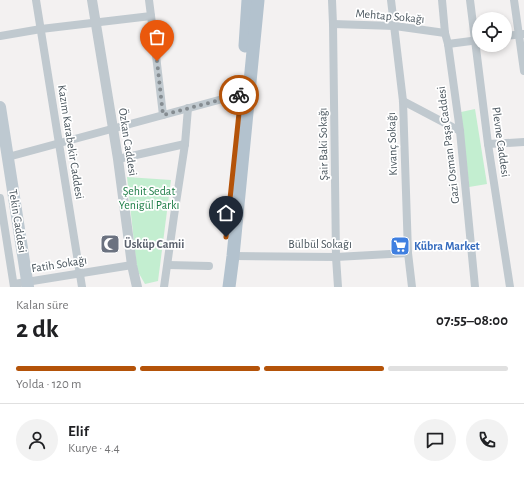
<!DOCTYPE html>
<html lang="tr">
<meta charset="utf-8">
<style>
body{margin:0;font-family:"Alegreya Sans",sans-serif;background:#f2f2f2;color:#202124;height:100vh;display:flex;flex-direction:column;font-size:15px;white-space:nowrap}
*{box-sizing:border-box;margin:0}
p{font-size:13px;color:#757577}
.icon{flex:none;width:22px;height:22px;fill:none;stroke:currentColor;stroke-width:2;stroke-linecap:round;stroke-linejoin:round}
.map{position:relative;height:287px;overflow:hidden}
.panel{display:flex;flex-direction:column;background:#fff;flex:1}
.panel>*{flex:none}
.buttons{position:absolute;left:472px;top:12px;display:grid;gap:8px}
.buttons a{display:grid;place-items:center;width:40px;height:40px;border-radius:50%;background:#fff;box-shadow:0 2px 6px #0003;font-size:20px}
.pin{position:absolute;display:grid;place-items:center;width:34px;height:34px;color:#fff;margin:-41px -17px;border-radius:50% 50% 50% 0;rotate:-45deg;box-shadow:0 0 4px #0007}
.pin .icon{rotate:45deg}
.courier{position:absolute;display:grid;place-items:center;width:40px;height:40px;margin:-20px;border:3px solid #b45309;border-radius:50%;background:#fff;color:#222;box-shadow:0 1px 5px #0007}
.head em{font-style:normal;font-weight:700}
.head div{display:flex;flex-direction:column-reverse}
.head{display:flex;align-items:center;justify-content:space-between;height:68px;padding:0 16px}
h1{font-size:26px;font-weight:700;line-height:30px}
.bar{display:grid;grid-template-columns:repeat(4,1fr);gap:6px 4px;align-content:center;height:48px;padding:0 16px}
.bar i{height:5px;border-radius:3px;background:#e0e0e0}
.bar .on{background:#b45309}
.bar p{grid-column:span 4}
.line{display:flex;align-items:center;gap:10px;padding:0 16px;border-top:1px solid #e0e0e0}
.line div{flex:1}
.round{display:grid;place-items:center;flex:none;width:42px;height:42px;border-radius:21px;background:#f2f2f2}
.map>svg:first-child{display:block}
.green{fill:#c3eed0}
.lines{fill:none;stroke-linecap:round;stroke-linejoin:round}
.minor{stroke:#c0c9cf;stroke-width:8}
.tertiary{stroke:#c0c9cf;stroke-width:10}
.secondary{stroke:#bec9d1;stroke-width:12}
.primary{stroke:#b3c2ce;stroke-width:13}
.done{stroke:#858c91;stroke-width:4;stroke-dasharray:0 7.2}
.route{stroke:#b45309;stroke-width:5}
.labels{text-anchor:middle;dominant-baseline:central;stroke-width:3.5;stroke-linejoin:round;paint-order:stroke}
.street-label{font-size:12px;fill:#4a565e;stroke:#fff}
.park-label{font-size:12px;fill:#1d7d46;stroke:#fff}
.worship-label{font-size:12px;font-weight:bold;fill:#5b616d;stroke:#fff;text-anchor:start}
.shop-label{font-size:12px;font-weight:bold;fill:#366cbe;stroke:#fff;text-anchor:start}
</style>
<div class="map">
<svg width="524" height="287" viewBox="0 0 524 287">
<rect width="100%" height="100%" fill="#f3f1f1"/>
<g class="green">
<path d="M475 109 487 184 469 187 461 112Z"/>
<path d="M127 177 171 180 158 281 145 284 137 270Z"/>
</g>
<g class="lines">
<g class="minor">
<path d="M36 0 82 287"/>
<path d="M149 0 155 47 163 115"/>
<path d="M332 0 333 24 336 257 338 287"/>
<path d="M391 0 403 101 408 253 412 287"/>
<path d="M442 0 445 33 448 44 460 131 475 287"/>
<path d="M470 0 488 144 510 287"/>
<path d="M514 0 524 71"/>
<path d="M333 24 395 26 445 33"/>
<path d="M0 36 41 29 151 16"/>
<path d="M505 36 523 34"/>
<path d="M448 44 479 40"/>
<path d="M403 101 460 131"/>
<path d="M488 144 524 142"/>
<path d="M8 157 241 94"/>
<path d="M118 159 185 144"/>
<path d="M0 198 14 287"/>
<path d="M233 256 336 257 408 253"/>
<path d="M168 265 209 266"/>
<path d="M14 284 132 265"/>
<path d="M164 287 174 216 185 144 188 108"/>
</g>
<path class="tertiary" d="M92 0 118 159 132 265 137 287"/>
<path class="secondary" d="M0 107 28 287"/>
<g class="primary">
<path d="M245 46 248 0"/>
<path d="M229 287 233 256 258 0"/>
</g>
</g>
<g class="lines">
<path class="done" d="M157 61 163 115 239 95"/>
<path class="route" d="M226 237 241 94 239 95"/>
</g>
<defs>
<g id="mosque-square" transform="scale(1)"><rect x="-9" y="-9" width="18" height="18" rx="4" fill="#6b7280" stroke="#fff"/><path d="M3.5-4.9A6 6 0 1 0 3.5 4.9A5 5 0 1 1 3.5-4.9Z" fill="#fff"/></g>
<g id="supermarket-square" transform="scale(1)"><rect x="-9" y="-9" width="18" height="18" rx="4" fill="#3f7fe0" stroke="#fff"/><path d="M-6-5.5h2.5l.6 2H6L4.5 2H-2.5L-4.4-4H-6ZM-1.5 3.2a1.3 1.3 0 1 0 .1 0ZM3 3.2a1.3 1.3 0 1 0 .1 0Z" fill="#fff"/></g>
</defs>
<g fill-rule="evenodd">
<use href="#mosque-square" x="110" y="244"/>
<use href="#supermarket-square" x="400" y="246"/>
</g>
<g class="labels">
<g class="street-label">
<text transform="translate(390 16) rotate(5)">Mehtap Sokağı</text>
<text transform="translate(71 142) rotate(81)">Kazım Karabekir Caddesi</text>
<text transform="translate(128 142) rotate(81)">Özkan Caddesi</text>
<text transform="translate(501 142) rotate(82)">Plevne Caddesi</text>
<text transform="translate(323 144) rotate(-91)">Şair Baki Sokağı</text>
<text transform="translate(392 144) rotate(-92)">Kıvanç Sokağı</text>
<text transform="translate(448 145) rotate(-97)">Gazi Osman Paşa Caddesi</text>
<text transform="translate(18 221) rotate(81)">Tekin Caddesi</text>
<text x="320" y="244">Bülbül Sokağı</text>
<text transform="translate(59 264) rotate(-9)">Fatih Sokağı</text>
</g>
<g class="park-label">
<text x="149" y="191">Şehit Sedat<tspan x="149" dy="14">Yenigül Parkı</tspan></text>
</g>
<g class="worship-label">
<text x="124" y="244">Üsküp Camii</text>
</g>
<g class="shop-label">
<text x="414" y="246">Kübra Market</text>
</g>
</g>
</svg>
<div class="buttons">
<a><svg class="icon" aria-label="locate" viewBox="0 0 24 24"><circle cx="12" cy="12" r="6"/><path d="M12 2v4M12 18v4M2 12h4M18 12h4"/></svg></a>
</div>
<div class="pin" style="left:157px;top:61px;background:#ea580c"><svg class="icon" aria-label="bag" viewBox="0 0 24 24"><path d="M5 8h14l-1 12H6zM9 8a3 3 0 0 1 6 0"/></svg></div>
<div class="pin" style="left:226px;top:237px;background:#1f2937"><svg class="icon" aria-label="home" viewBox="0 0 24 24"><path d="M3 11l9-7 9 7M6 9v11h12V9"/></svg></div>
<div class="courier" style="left:239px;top:95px"><svg class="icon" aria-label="bike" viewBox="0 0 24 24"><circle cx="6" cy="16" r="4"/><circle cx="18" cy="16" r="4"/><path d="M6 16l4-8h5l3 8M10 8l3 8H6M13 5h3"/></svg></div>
</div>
<section class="panel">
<div class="head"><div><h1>2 dk</h1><p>Kalan süre</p></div><em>07:55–08:00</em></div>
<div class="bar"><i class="on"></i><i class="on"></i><i class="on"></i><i></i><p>Yolda · 120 m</p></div>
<div class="line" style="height:72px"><a class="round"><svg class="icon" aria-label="person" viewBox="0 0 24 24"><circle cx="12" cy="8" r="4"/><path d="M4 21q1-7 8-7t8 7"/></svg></a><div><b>Elif</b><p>Kurye · 4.4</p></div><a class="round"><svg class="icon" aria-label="chat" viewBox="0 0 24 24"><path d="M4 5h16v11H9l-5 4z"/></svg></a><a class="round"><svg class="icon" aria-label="phone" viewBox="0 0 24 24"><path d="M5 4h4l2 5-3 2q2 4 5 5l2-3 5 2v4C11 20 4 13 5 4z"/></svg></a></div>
</section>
